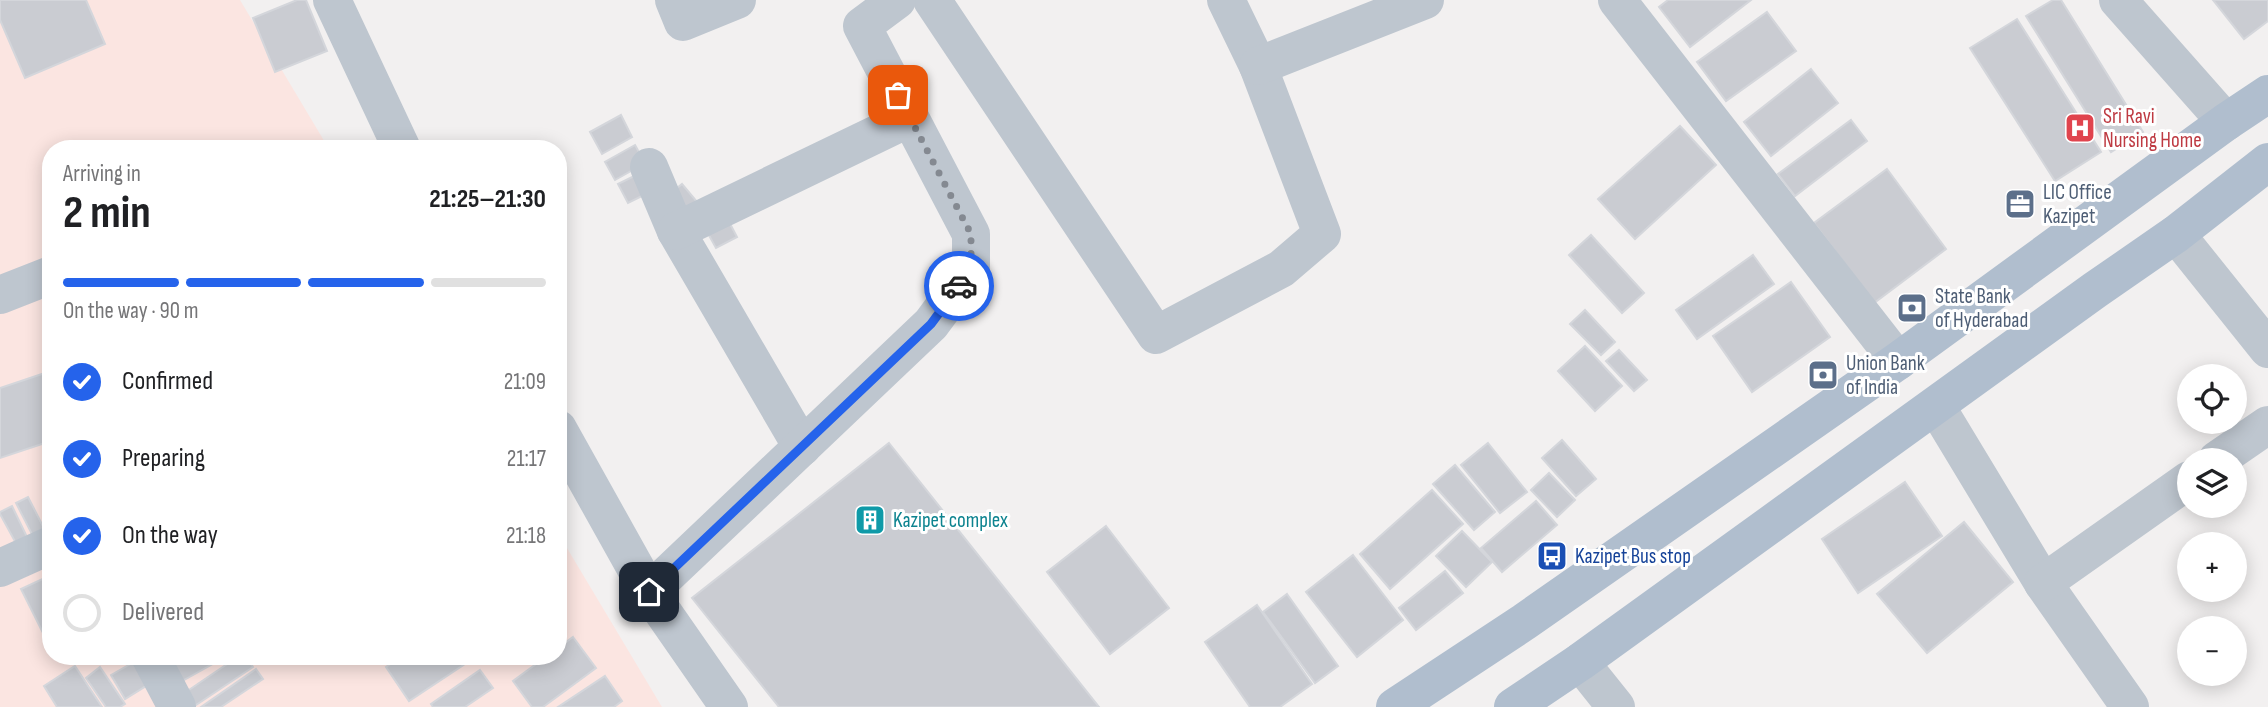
<!DOCTYPE html>
<meta charset="utf-8">
<style>
body{margin:0;font-family:"Sofia Sans Condensed",sans-serif;background:#f6f6f6;color:#202124;height:100vh;display:flex;flex-direction:column;font-size:26px;white-space:nowrap}
*{box-sizing:border-box;margin:0}
p{font-size:23px;color:#757577}
.icon{flex:none;width:38px;height:38px;fill:none;stroke:currentColor;stroke-width:2;stroke-linecap:round;stroke-linejoin:round}
.map{position:relative;flex:1;overflow:hidden}
.panel{position:absolute;left:42px;top:140px;width:525px;height:525px;display:flex;flex-direction:column;background:#fff;border-radius:28px;box-shadow:0 4px 18px #0003}
.panel>*{flex:none}
.fabs{position:absolute;left:2177px;top:364px;display:grid;gap:14px}
.fabs a{display:grid;place-items:center;width:70px;height:70px;border-radius:50%;background:#fff;box-shadow:0 4px 18px #0003;font-size:35px}
.pin{position:absolute;display:grid;place-items:center;width:60px;height:60px;color:#fff;margin:-30px;border-radius:14px;box-shadow:0 4px 10px #0006}
.courier{position:absolute;display:grid;place-items:center;width:70px;height:70px;margin:-35px;border:5px solid #2563eb;border-radius:50%;background:#fff;color:#222;box-shadow:0 2px 9px #0007}
.head em{font-style:normal;font-weight:700}
.head div{display:flex;flex-direction:column-reverse}
.head{display:flex;align-items:center;justify-content:space-between;height:119px;padding:0 21px}
h1{font-size:46px;font-weight:700;line-height:52px}
.bar{display:grid;grid-template-columns:repeat(4,1fr);gap:10px 7px;align-content:center;height:84px;padding:0 21px}
.bar i{height:9px;border-radius:5px;background:#e0e0e0}
.bar .current{background:#2563eb}
.bar p{grid-column:span 4}
ol{padding:0 21px;list-style:none}
li{display:flex;align-items:center;gap:21px;height:77px}
li p{margin-inline-start:auto}
li .icon{padding:7px;border-radius:50%;background:#2563eb;color:#fff;stroke-width:4}
li:last-child{color:#757577}
li i{width:38px;height:38px;border:4px solid #e0e0e0;border-radius:50%}
.map>svg:first-child{display:block}
.medical{fill:#fbe5e1}
.building{fill:#caccd2;stroke:#d4d6db;stroke-width:2}
.lines{fill:none;stroke-linecap:round;stroke-linejoin:round}
.minor{stroke:#bec6cf;stroke-width:38}
.major{stroke:#b0bece;stroke-width:38}
.done{stroke:#848991;stroke-width:7;stroke-dasharray:0 12.6}
.route{stroke:#2563eb;stroke-width:9}
.labels{text-anchor:middle;dominant-baseline:central;stroke-width:6;stroke-linejoin:round;paint-order:stroke}
.health-label{font-size:21px;fill:#be3a42;stroke:#fff;text-anchor:start}
.service-label{font-size:21px;fill:#4e5e75;stroke:#fff;text-anchor:start}
.culture-label{font-size:21px;fill:#0d838f;stroke:#fff;text-anchor:start}
.transit-label{font-size:21px;fill:#164399;stroke:#fff;text-anchor:start}
</style>
<div class="map">
<svg width="2268" height="707" viewBox="0 0 2268 707">
<rect width="100%" height="100%" fill="#f2f0f0"/>
<path class="medical" d="M0 0H240L329 149H51V656H558V533L662 707H0Z"/>
<g class="building">
<path d="M0 0H86L105 44 25 78 0 20Z"/>
<path d="M297 0H306L327 51 275 72 253 18Z"/>
<path d="M1668 0H1751L1690 47 1659 7Z"/>
<path d="M2053 0H2061L2143 132 2111 152 2026 16Z"/>
<path d="M2213 0H2268V21L2244 39Z"/>
<path d="M1767 12 1796 51 1726 101 1697 62Z"/>
<path d="M2017 19 2101 152 2055 181 1970 48Z"/>
<path d="M1811 69 1838 103 1771 156 1744 122Z"/>
<path d="M621 115 632 137 602 154 590 132Z"/>
<path d="M1851 120 1867 141 1795 196 1778 174Z"/>
<path d="M1680 126 1716 165 1635 239 1598 199Z"/>
<path d="M635 145 645 163 615 180 605 162Z"/>
<path d="M1887 169 1946 249 1874 303 1814 223Z"/>
<path d="M634 176 644 195 628 203 618 184Z"/>
<path d="M682 184 698 203 685 213 670 194Z"/>
<path d="M727 218 737 237 716 248 706 230Z"/>
<path d="M1591 235 1644 293 1622 313 1569 255Z"/>
<path d="M1753 255 1774 284 1697 339 1676 310Z"/>
<path d="M1791 282 1830 337 1752 392 1713 336Z"/>
<path d="M1585 310 1615 342 1601 355 1570 324Z"/>
<path d="M1585 346 1622 386 1595 411 1558 371Z"/>
<path d="M1619 350 1647 380 1634 391 1606 361Z"/>
<path d="M51 371V441L0 458V388Z"/>
<path d="M1562 440 1596 479 1576 496 1542 458Z"/>
<path d="M889 443 1099 707H779L692 598Z"/>
<path d="M1488 443 1527 492 1500 513 1461 465Z"/>
<path d="M1455 465 1495 512 1474 530 1433 484Z"/>
<path d="M1549 473 1575 500 1557 517 1531 490Z"/>
<path d="M1905 482 1942 536 1858 593 1822 539Z"/>
<path d="M1432 490 1463 524 1390 589 1360 554Z"/>
<path d="M28 497 47 534 35 540 16 503Z"/>
<path d="M1536 501 1557 525 1502 572 1481 548Z"/>
<path d="M12 506 29 541 18 547 0 514V512Z"/>
<path d="M1964 522 2013 582 1927 653 1877 594Z"/>
<path d="M1106 526 1169 608 1110 654 1047 572Z"/>
<path d="M1462 531 1492 562 1466 587 1436 556Z"/>
<path d="M1353 555 1403 620 1357 657 1306 592Z"/>
<path d="M1445 571 1463 593 1416 630 1399 608Z"/>
<path d="M51 575V639L47 641 21 589Z"/>
<path d="M1287 594 1338 666 1315 683 1263 612Z"/>
<path d="M1257 605 1312 684 1280 707H1250L1205 642Z"/>
<path d="M573 637 596 668 543 707H532L513 681 547 656H558V648Z"/>
<path d="M168 656H227L175 685Z"/>
<path d="M239 656H246L253 667 193 707 180 696Z"/>
<path d="M402 656H477L409 701 386 667Z"/>
<path d="M143 657 154 681 125 699 111 675Z"/>
<path d="M75 666 102 707H57L44 686Z"/>
<path d="M100 667 125 704 120 707H106L86 678Z"/>
<path d="M256 669 263 679 221 707H201Z"/>
<path d="M480 670 493 688 465 707H433L431 704Z"/>
<path d="M605 676 622 701 614 707H558Z"/>
</g>
<g class="lines">
<g class="minor">
<path d="M332 0 402 149"/>
<path d="M674 0 683 22 737 0"/>
<path d="M932 0 1156 335 1281 269 1322 234 1258 66 1226 0"/>
<path d="M1617 0 1898 361"/>
<path d="M2118 0 2226 122"/>
<path d="M1258 66 1425 0"/>
<path d="M649 167 676 231 802 447"/>
<path d="M676 231 910 118"/>
<path d="M2176 234 2268 349"/>
<path d="M0 295 51 275"/>
<path d="M1936 406 2043 583 2130 707"/>
<path d="M558 429 649 592 729 707"/>
<path d="M2217 460 2268 425"/>
<path d="M0 568 51 545"/>
<path d="M2043 583 2189 480"/>
<path d="M649 592 931 324 971 270V234L862 26 897 0"/>
<path d="M150 656 177 707"/>
<path d="M1580 662 1616 707"/>
</g>
<g class="major">
<path d="M1395 707 1524 622 1898 361 2226 122 2268 94"/>
<path d="M1513 707 1580 662 2095 290 2176 234 2268 162"/>
</g>
</g>
<g class="lines">
<path class="done" d="M898 95 971 234V270L959 286"/>
<path class="route" d="M649 592 931 324 959 286"/>
</g>
<defs>
<g id="hospital-square" transform="scale(1.575)"><rect x="-9" y="-9" width="18" height="18" rx="4" fill="#e0444e" stroke="#fff"/><path d="M-5-5h3v3.5h4V-5h3V5h-3V1.5h-4V5h-3Z" fill="#fff"/></g>
<g id="office-square" transform="scale(1.575)"><rect x="-9" y="-9" width="18" height="18" rx="4" fill="#5c6f8a" stroke="#fff"/><path d="M-6-3h4V-5.5h4V-3h4V5H-6ZM-1-4.5V-3h2v-1.5ZM-6 0V1H6V0Z" fill="#fff"/></g>
<g id="bank-square" transform="scale(1.575)"><rect x="-9" y="-9" width="18" height="18" rx="4" fill="#5c6f8a" stroke="#fff"/><path d="M-6-4H6V4H-6ZM0-2.3a2.3 2.3 0 1 0 0 4.6a2.3 2.3 0 1 0 0-4.6Z" fill="#fff"/></g>
<g id="building-square" transform="scale(1.575)"><rect x="-9" y="-9" width="18" height="18" rx="4" fill="#0f9aa8" stroke="#fff"/><path d="M-4-6H4V6H1V3H-1V6H-4ZM-2.5-4.3h1.7v1.8h-1.7ZM.8-4.3h1.7v1.8H.8ZM-2.5-1h1.7V.8h-1.7ZM.8-1h1.7V.8H.8Z" fill="#fff"/></g>
<g id="bus-square" transform="scale(1.575)"><rect x="-9" y="-9" width="18" height="18" rx="4" fill="#1a4fb4" stroke="#fff"/><path d="M-5-6H5V4H4V6H2V4H-2V6H-4V4H-5ZM-3.5-4V0h7V-4ZM-3.5 1.2v1.5H-2V1.2ZM2 1.2v1.5H3.5V1.2Z" fill="#fff"/></g>
</defs>
<g fill-rule="evenodd">
<use href="#hospital-square" x="2080" y="128"/>
<use href="#office-square" x="2020" y="204"/>
<use href="#bank-square" x="1912" y="308"/>
<use href="#bank-square" x="1823" y="375"/>
<use href="#building-square" x="870" y="520"/>
<use href="#bus-square" x="1552" y="556"/>
</g>
<g class="labels">
<g class="health-label">
<text x="2103" y="116">Sri Ravi<tspan x="2103" dy="24">Nursing Home</tspan></text>
</g>
<g class="service-label">
<text x="2043" y="192">LIC Office<tspan x="2043" dy="24">Kazipet</tspan></text>
<text x="1935" y="296">State Bank<tspan x="1935" dy="24">of Hyderabad</tspan></text>
<text x="1846" y="363">Union Bank<tspan x="1846" dy="24">of India</tspan></text>
</g>
<g class="culture-label">
<text x="893" y="520">Kazipet complex</text>
</g>
<g class="transit-label">
<text x="1575" y="556">Kazipet Bus stop</text>
</g>
</g>
</svg>
<div class="fabs">
<a><svg class="icon" aria-label="locate" viewBox="0 0 24 24"><circle cx="12" cy="12" r="6"/><path d="M12 2v4M12 18v4M2 12h4M18 12h4"/></svg></a>
<a><svg class="icon" aria-label="layers" viewBox="0 0 24 24"><path d="M12 4l9 5-9 5-9-5zM3 14l9 5 9-5"/></svg></a>
<a>+</a>
<a>−</a>
</div>
<div class="pin" style="left:898px;top:95px;background:#ea580c"><svg class="icon" aria-label="bag" viewBox="0 0 24 24"><path d="M5 8h14l-1 12H6zM9 8a3 3 0 0 1 6 0"/></svg></div>
<div class="pin" style="left:649px;top:592px;background:#1f2937"><svg class="icon" aria-label="home" viewBox="0 0 24 24"><path d="M3 11l9-7 9 7M6 9v11h12V9"/></svg></div>
<div class="courier" style="left:959px;top:286px"><svg class="icon" aria-label="car" viewBox="0 0 24 24"><path d="M5 17H2v-5l4-1 3-4h7l3 4 3 1v5h-3M9 17h6M6 11h13"/><circle cx="7" cy="17" r="2"/><circle cx="17" cy="17" r="2"/></svg></div>
<section class="panel">
<div class="head"><div><h1>2 min</h1><p>Arriving in</p></div><em>21:25–21:30</em></div>
<div class="bar"><i class="current"></i><i class="current"></i><i class="current"></i><i></i><p>On the way · 90 m</p></div>
<ol>
<li><svg class="icon" aria-label="check" viewBox="0 0 24 24"><path d="M5 12l5 5 9-10"/></svg>Confirmed<p>21:09</p></li>
<li><svg class="icon" aria-label="check" viewBox="0 0 24 24"><path d="M5 12l5 5 9-10"/></svg>Preparing<p>21:17</p></li>
<li><svg class="icon" aria-label="check" viewBox="0 0 24 24"><path d="M5 12l5 5 9-10"/></svg>On the way<p>21:18</p></li>
<li><i></i>Delivered</li>
</ol>
</section>
</div>
